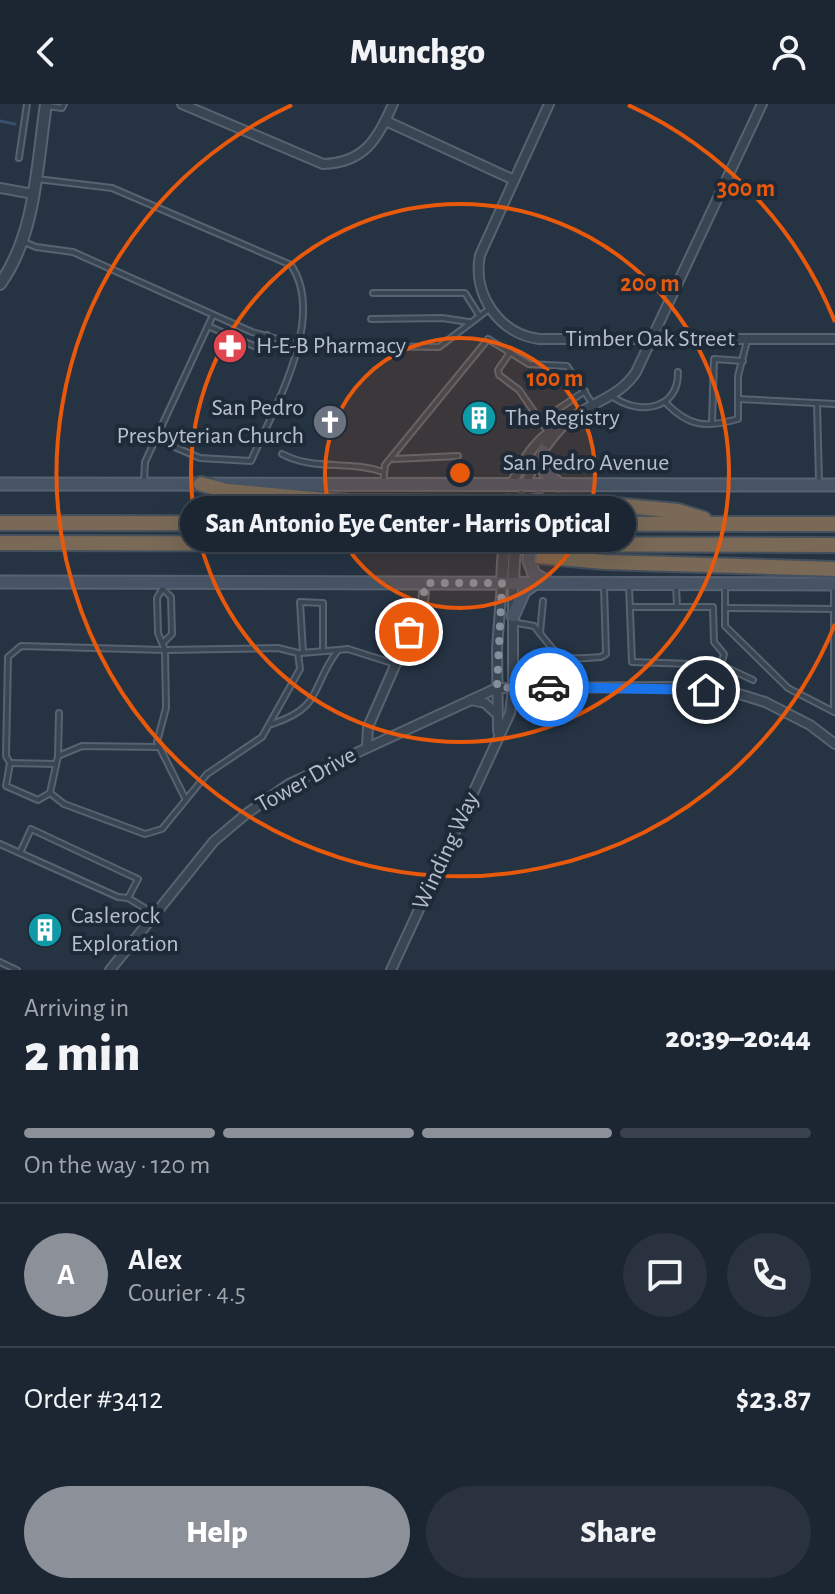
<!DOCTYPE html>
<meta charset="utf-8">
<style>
body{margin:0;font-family:"Alegreya Sans",sans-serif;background:#29323e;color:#f1f3f6;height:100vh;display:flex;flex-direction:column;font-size:30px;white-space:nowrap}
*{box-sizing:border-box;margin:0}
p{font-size:26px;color:#a0a5ac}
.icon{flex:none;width:44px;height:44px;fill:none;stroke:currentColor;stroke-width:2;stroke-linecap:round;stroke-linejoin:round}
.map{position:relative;height:866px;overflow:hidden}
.details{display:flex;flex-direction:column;background:#1c2632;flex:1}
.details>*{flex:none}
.pin{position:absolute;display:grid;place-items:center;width:68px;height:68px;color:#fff;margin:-34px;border:4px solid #fff;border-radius:50%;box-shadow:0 2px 8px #0007}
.courier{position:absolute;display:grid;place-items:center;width:80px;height:80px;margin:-40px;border:6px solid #1a73e8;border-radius:50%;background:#fff;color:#222;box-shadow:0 2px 10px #0007}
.bubble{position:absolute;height:56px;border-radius:28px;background:#1c2632;box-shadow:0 8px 32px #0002,0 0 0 2px #3a434d;font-size:26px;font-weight:800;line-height:56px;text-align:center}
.summary em{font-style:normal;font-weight:800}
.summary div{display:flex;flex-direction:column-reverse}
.summary{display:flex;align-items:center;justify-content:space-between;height:136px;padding:0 24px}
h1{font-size:52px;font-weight:800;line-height:60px}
.bar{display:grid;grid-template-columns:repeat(4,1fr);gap:12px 8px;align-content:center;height:96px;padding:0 24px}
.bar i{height:10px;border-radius:6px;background:#3a434d}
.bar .current{background:#8c9099}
.bar p{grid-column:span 4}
.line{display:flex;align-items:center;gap:20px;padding:0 24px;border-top:2px solid #3a434d}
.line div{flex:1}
.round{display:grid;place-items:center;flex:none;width:84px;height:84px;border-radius:42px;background:#29323e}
.primary-button{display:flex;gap:16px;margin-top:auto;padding:16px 24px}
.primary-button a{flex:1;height:92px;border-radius:48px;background:#8c9099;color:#fff;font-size:32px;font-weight:800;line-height:92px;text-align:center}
.primary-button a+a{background:#29323e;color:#f1f3f6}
header{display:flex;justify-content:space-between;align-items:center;height:104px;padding:0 24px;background:#1c2632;font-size:36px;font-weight:800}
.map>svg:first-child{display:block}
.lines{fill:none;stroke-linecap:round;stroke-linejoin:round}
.stream{stroke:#37506b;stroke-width:3}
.service-casing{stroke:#576370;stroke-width:8}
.minor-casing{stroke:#576370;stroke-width:12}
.tertiary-casing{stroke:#576370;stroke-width:14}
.secondary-casing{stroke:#576370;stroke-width:15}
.motorway-casing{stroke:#44505d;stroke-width:18}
.service{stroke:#394552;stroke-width:4}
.minor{stroke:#394552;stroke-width:8}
.tertiary{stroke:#394552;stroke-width:10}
.secondary{stroke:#475466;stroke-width:11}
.motorway{stroke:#796956;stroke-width:14}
.tertiary-bridge-casing{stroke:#576370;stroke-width:14;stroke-linecap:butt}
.secondary-bridge-casing{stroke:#576370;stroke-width:15;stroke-linecap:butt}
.tertiary-bridge{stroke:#394552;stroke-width:10}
.secondary-bridge{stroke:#475466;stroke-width:11}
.done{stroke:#838f9c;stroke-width:8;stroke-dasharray:0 14.4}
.route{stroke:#1a73e8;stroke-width:10}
.ring{fill:none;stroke:#e8590c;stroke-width:4}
.labels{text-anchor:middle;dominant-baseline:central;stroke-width:8;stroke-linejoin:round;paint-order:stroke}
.street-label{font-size:24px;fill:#b6c0cc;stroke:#1e2a38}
.poi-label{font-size:24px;fill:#b6c0cc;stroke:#1e2a38;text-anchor:start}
.centre{fill:#e8590c;stroke:#1e2a38;stroke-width:4}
.ring-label{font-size:24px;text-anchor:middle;font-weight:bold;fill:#e8590c;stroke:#1e2a38;stroke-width:8;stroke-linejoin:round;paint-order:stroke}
</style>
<header><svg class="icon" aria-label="back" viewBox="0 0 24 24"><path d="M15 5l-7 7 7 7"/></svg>Munchgo<svg class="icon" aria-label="person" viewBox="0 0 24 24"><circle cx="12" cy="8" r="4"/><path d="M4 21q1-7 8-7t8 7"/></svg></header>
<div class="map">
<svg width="835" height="866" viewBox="0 0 835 866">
<rect width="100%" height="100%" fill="#253343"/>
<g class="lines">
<path class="stream" d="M0 17 15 20"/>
<g class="service-casing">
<g id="service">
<path d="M48 2 62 4 64 0"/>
<path d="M19 54 27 0"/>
<path d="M37 75 112 84 291 161C327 214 274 304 251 357L200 354 156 335"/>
<path d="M24 138 36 143 73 148 252 228 297 240"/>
<path d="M373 189H465L479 211"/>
<path d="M371 215 442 214 469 218"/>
<path d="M208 222 254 242 265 239 267 231"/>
<path d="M370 242 439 243 489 205"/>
<path d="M511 247 498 266 499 271 519 286 548 328"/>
<path d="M612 292C638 312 679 306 678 268"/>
<path d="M738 295 835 300"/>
<path d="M666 299C689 323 706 324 738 315V272L747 237"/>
<path d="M817 300 819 377"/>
<path d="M539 318 585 287"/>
<path d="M712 318 714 255 743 257"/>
<path d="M282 350C314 367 349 356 383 368"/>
<path d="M394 355 458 352"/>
<path d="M144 378 145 358 213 211"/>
<path d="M383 380 385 361 488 235 529 260 567 262 592 299"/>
<path d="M165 480 157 494 158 529 165 546 278 544 298 549 300 565 262 633 207 670 162 725 145 730 64 700 50 689 38 696 6 682 10 659 6 652 8 553 21 542 165 546 166 604 157 638 185 694"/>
<path d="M676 481 677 503"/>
<path d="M629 482 632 558 721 561 753 576"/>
<path d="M725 482V522L788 584 834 608V480"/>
<path d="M630 503H713L714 538 724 550 721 561"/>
<path d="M725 504 835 505"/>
<path d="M512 518 534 522C561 554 554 557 601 553L606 550 604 482"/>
<path d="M540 529 543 497"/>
<path d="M164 538 172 530 171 493 164 486"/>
<path d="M303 548 300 498 323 499V545"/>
<path d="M301 549 338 546"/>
<path d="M272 620C324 603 310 583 338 546L348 545 395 560"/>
<path d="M58 652 59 609"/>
<path d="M10 659 56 660"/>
<path d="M50 689 58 652 82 642 158 643"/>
<path d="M0 740 20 749 31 725 138 775 128 794 153 809"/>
<path d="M20 749 118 793 128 794"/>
<path d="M0 858 17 866"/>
</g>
</g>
<g class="minor-casing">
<g id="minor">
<path d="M182 0 323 60C364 59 378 35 393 0"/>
<path d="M549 0 480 151C472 190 499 230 539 235H835"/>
<path d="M386 17 514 76"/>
<path d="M0 84 33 90"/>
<path d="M512 380C523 356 538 330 564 321"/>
<path d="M525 381C535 356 554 326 576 311 598 296 621 291 636 268L762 0"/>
<path d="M471 596 485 599 496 609"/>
<path d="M498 627 497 544 502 479"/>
<path d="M367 642 368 623 423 498 425 479"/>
<path d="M110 866 214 737 246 710 289 680 497 584 677 583 736 589 765 598 810 621 835 640"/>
<path d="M391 866 510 609 513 583V480"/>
</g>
</g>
<g class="tertiary-casing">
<g id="tertiary">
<path d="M0 180C36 130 37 60 46 0"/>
<path d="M502 479 503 458"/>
<path d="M513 480 514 457"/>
</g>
</g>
<g class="secondary-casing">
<g id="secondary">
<path d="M543 347 545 368 560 381"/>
<path d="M0 380 835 381"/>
<path d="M529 457 534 470 548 478"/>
<path d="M0 478 835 480"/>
<path d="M513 512 524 487 534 480"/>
</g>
</g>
<g class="motorway-casing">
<g id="motorway">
<path d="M201 380 227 387 348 398 604 400 678 407 704 415"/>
<path d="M0 419 835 420"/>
<path d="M0 439 835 441"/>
<path d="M519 440 538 452 604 458 835 465"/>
</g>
</g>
<use href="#service" class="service"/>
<use href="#minor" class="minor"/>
<use href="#tertiary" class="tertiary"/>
<use href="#secondary" class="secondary"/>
<use href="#motorway" class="motorway"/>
<g class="tertiary-bridge-casing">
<g id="tertiary-bridge">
<path d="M514 457 521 392"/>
<path d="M503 458 509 394"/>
</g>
</g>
<g class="secondary-bridge-casing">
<path id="secondary-bridge" d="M529 457 532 407 539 392"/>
</g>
<use href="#tertiary-bridge" class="tertiary-bridge"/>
<use href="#secondary-bridge" class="secondary-bridge"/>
</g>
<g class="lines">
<path class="done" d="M409 528 423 498 425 479H502L497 584 549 583"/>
<path class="route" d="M549 583 706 586"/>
</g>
<circle cx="460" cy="369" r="135" fill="#e8590c" fill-opacity=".12"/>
<g class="ring">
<circle cx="460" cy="369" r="135"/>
<circle cx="460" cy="369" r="269"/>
<path d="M835 520A404 404 0 1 1 292 1M628 1A404 404 0 0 1 835 218"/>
</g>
<defs>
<g id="pharmacy-disc" transform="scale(1.8)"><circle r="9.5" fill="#e0444e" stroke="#1e2a38"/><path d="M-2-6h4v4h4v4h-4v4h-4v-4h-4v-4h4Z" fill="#fff"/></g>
<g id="building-disc" transform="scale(1.8)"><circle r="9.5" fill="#0f9aa8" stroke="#1e2a38"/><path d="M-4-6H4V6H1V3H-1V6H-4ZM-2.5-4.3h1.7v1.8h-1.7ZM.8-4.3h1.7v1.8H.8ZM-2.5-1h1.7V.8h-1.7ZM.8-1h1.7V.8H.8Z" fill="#fff"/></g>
<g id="church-disc" transform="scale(1.8)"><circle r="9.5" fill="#6b7280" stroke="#1e2a38"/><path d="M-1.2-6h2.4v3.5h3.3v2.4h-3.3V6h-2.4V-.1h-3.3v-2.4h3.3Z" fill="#fff"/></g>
</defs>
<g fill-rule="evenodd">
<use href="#pharmacy-disc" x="230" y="242"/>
<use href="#building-disc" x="479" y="314"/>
<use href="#church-disc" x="330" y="318"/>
<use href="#building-disc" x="45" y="826"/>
</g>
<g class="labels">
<g class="street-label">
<text x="650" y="235">Timber Oak Street</text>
<text x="586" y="359">San Pedro Avenue</text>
<text transform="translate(306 676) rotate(-29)">Tower Drive</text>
<text transform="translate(446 747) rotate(-65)">Winding Way</text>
</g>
<g class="poi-label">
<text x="256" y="242">H-E-B Pharmacy</text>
<text x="304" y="304" text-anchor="end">San Pedro<tspan x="304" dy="28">Presbyterian Church</tspan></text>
<text x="505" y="314">The Registry</text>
<text x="71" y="812">Caslerock<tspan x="71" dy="28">Exploration</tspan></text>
</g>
</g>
<circle cx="460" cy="369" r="12" class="centre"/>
<g class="ring-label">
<text x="746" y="92">300 m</text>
<text x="650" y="187">200 m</text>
<text x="555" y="282">100 m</text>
</g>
</svg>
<div class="pin" style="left:409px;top:528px;background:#ea580c"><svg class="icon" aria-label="bag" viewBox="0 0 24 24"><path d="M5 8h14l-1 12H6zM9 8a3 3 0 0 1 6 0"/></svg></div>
<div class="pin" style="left:706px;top:586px;background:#1f2937"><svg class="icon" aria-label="home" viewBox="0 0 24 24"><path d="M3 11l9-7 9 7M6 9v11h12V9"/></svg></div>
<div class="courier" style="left:549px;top:583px"><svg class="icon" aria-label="car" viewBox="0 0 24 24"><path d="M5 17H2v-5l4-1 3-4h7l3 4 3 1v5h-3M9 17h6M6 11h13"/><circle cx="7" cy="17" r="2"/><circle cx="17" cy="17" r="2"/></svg></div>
<div class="bubble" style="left:180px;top:392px;width:456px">San Antonio Eye Center - Harris Optical</div>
</div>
<section class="details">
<div class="summary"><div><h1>2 min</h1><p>Arriving in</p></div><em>20:39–20:44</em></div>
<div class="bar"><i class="current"></i><i class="current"></i><i class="current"></i><i></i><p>On the way · 120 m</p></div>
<div class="line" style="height:144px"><b class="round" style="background:#8c9099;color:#fff">A</b><div><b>Alex</b><p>Courier · 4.5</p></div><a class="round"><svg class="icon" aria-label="chat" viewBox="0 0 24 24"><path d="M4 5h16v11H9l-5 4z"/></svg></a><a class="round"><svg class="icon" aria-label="phone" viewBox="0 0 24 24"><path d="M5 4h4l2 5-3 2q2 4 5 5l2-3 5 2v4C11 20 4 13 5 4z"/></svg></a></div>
<div class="line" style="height:104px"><div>Order #3412</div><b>$23.87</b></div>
<div class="primary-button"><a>Help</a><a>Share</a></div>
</section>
